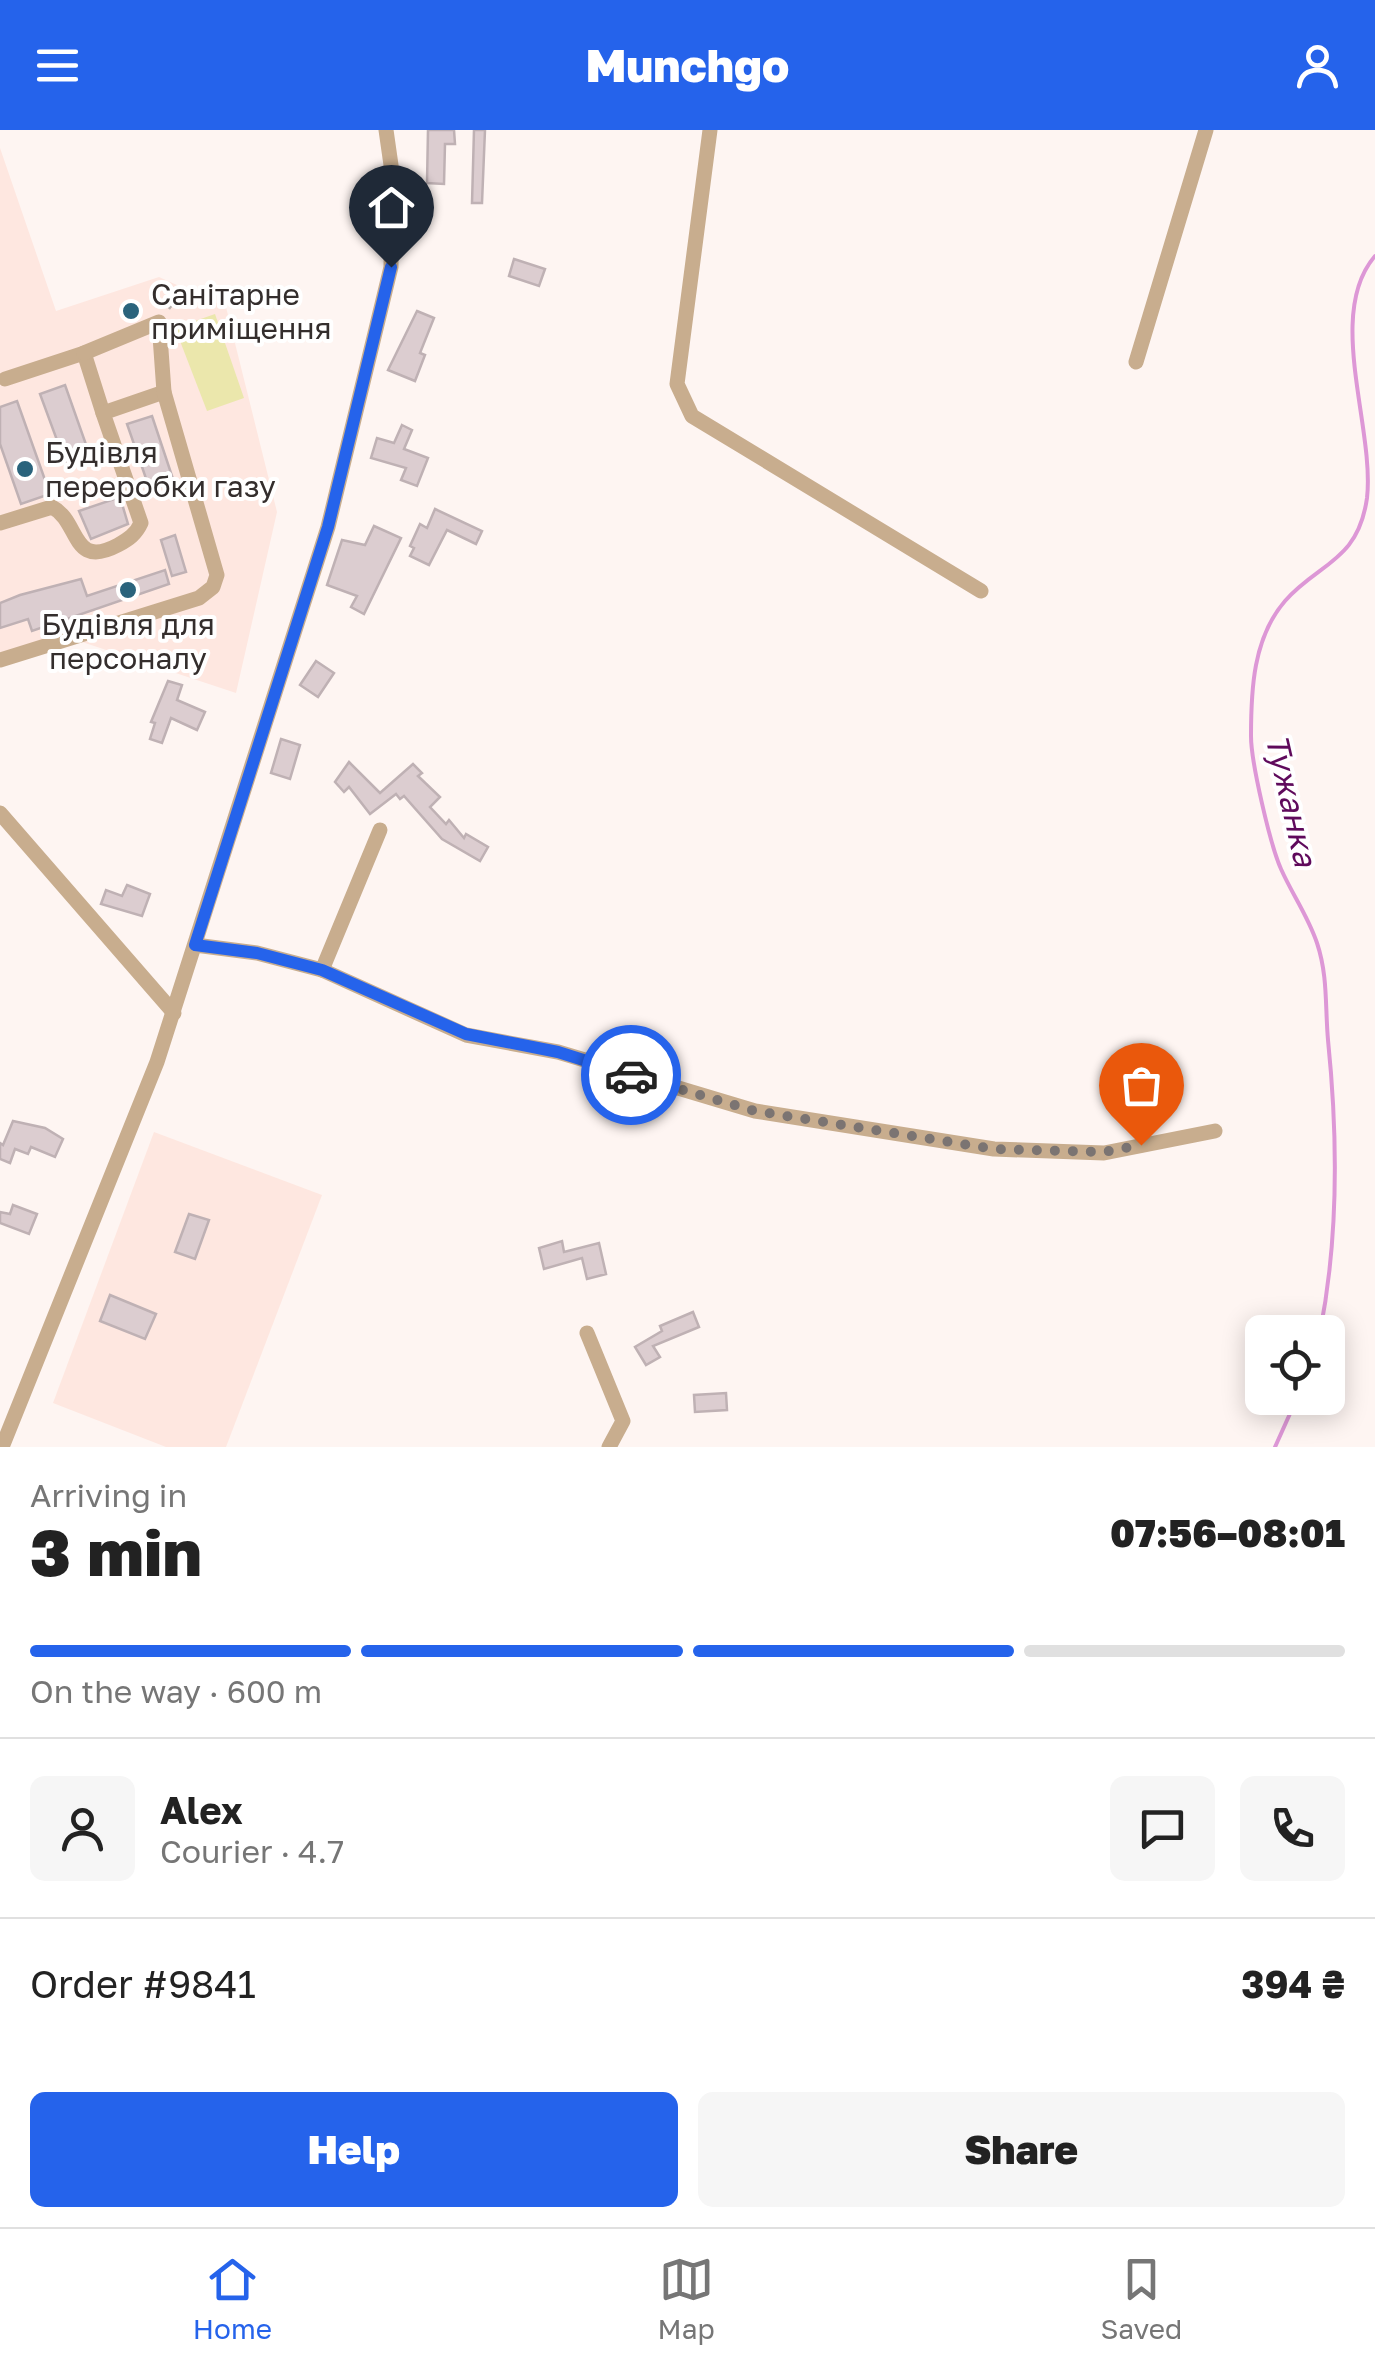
<!DOCTYPE html>
<meta charset="utf-8">
<style>
body{margin:0;font-family:"Golos Text",sans-serif;background:#f6f6f6;color:#222;height:100vh;display:flex;flex-direction:column;font-size:38px;white-space:nowrap}
*{box-sizing:border-box;margin:0}
p{font-size:32px;color:#767676}
.icon{flex:none;width:55px;height:55px;fill:none;stroke:currentColor;stroke-width:2;stroke-linecap:round;stroke-linejoin:round}
.map{position:relative;height:1317px;overflow:hidden}
.drawer{display:flex;flex-direction:column;background:#fff;flex:1}
.drawer>*{flex:none}
.tools{position:absolute;left:1245px;top:1185px;display:grid;gap:20px}
.tools a{display:grid;place-items:center;width:100px;height:100px;border-radius:15px;background:#fff;box-shadow:0 5px 25px #0003;font-size:50px}
.pin{position:absolute;display:grid;place-items:center;width:85px;height:85px;color:#fff;margin:-102px -42px;border-radius:50% 50% 50% 0;rotate:-45deg;box-shadow:0 0 10px #0007}
.pin .icon{rotate:45deg}
.courier{position:absolute;display:grid;place-items:center;width:100px;height:100px;margin:-50px;border:8px solid #2563eb;border-radius:50%;background:#fff;color:#222;box-shadow:0 2px 12px #0007}
.headline em{font-style:normal;font-weight:800}
.headline div{display:flex;flex-direction:column-reverse}
.headline{display:flex;align-items:center;justify-content:space-between;height:170px;padding:0 30px}
h1{font-size:65px;font-weight:800;line-height:75px}
.bar{display:grid;grid-template-columns:repeat(4,1fr);gap:15px 10px;align-content:center;height:120px;padding:0 30px}
.bar i{height:12px;border-radius:8px;background:#e0e0e0}
.bar .current{background:#2563eb}
.bar p{grid-column:span 4}
.line{display:flex;align-items:center;gap:25px;padding:0 30px;border-top:2px solid #e0e0e0}
.line div{flex:1}
.round{display:grid;place-items:center;flex:none;width:105px;height:105px;border-radius:15px;background:#f6f6f6}
.cta{display:flex;gap:20px;margin-top:auto;padding:20px 30px}
.cta a{flex:1;height:115px;border-radius:15px;background:#2563eb;color:#fff;font-size:40px;font-weight:800;line-height:115px;text-align:center}
.cta a+a{background:#f6f6f6;color:#222}
header{display:flex;justify-content:space-between;align-items:center;height:130px;padding:0 30px;background:#2563eb;color:#fff;font-size:45px;font-weight:800}
.tabs{display:flex;justify-content:space-around;align-items:center;height:140px;border-top:2px solid #e0e0e0;background:#fff;font-size:28px;color:#767676}
.tabs a{display:grid;justify-items:center;gap:5px}
.tabs .current{color:#2563eb}
.map>svg:first-child{display:block}
.built{fill:#fee7e0}
.green{fill:#ebe7ac}
.lines{fill:none;stroke-linecap:round;stroke-linejoin:round}
.stream{stroke:#dd97d6;stroke-width:4}
.building{fill:#dccdd0;stroke:#bfb1b4;stroke-width:2.5}
.path{stroke:#b8b0ad;stroke-width:2.5;stroke-dasharray:10 5;stroke-linecap:butt}
.minor{stroke:#c8ad8e;stroke-width:15}
.done{stroke:#7b7472;stroke-width:10;stroke-dasharray:0 18}
.route{stroke:#2563eb;stroke-width:12}
.poi-dot{fill:#2a637c;stroke:#fff;stroke-width:4}
.labels{text-anchor:middle;dominant-baseline:central;stroke-width:8;stroke-linejoin:round;paint-order:stroke}
.poi-label{font-size:30px;fill:#342e2d;stroke:#fff;text-anchor:start}
.water-label{font-size:32px;font-style:italic;fill:#5f0a5c;stroke:#fff}
</style>
<header><svg class="icon" aria-label="menu" viewBox="0 0 24 24"><path d="M4 6h16M4 12h16M4 18h16"/></svg>Munchgo<svg class="icon" aria-label="person" viewBox="0 0 24 24"><circle cx="12" cy="8" r="4"/><path d="M4 21q1-7 8-7t8 7"/></svg></header>
<div class="map">
<svg width="1375" height="1317" viewBox="0 0 1375 1317">
<rect width="100%" height="100%" fill="#fef5f2"/>
<g class="built">
<path d="M0 18 56 181 159 147 226 177 277 382 236 563 79 511 0 535Z"/>
<path d="M154 1002 322 1065 226 1317H166L53 1273Z"/>
</g>
<path class="green" d="M215 184 244 268 207 281 175 198Z"/>
<g class="lines">
<g class="stream">
<path d="M1320 1202C1339 1106 1338 1008 1328 910 1325 876 1328 846 1317 813 1308 786 1292 764 1281 739 1270 714 1251 632 1251 606 1251 560 1253 508 1285 471 1318 433 1358 432 1367 368 1375 298 1325 184 1375 126"/>
<path d="M1275 1317 1297 1268"/>
</g>
</g>
<g class="building">
<path d="M428 0H454L455 14H445L444 54 427 53Z"/>
<path d="M474 0H485L482 73H472Z"/>
<path d="M514 129 545 139 539 156 509 146Z"/>
<path d="M417 181 434 188 420 223 425 225 415 251 388 240Z"/>
<path d="M65 255 89 323 65 332 40 264Z"/>
<path d="M17 271 50 364 21 374 0 314V277Z"/>
<path d="M152 286 174 352 150 360 127 294Z"/>
<path d="M402 295 412 300 404 319 428 328 417 356 401 350 406 338 371 328 377 308 394 313Z"/>
<path d="M120 367 128 394 91 409 79 381Z"/>
<path d="M435 379 482 401 476 414 447 400 429 435 410 426 414 418 410 416 420 394 427 398Z"/>
<path d="M374 396 401 408 364 484 351 477 357 466 327 455 342 410 365 415Z"/>
<path d="M175 405 186 442 172 446 161 410Z"/>
<path d="M165 440 169 454 32 501 28 489 0 498V473L20 465 81 449 87 466Z"/>
<path d="M316 531 334 543 318 567 300 555Z"/>
<path d="M168 551 182 555 177 570 205 582 197 600 171 588 162 613 150 609 155 593 151 592Z"/>
<path d="M281 609 300 615 290 649 271 643Z"/>
<path d="M349 632 380 663 413 634 422 643 418 646 440 667 430 677 446 694 449 690 464 708 466 704 488 717 480 731 442 709 404 666 400 669 396 664 370 684 349 657 344 662 335 652Z"/>
<path d="M127 755 150 764 142 786 101 774 106 760 122 766Z"/>
<path d="M13 991 45 998 63 1009 55 1027 31 1017 28 1024 15 1019 10 1033 0 1029V1013L3 1015Z"/>
<path d="M13 1075 37 1084 29 1104 0 1093V1082L10 1084Z"/>
<path d="M189 1084 209 1090 195 1129 175 1122Z"/>
<path d="M562 1111 564 1122 599 1113 606 1144 587 1149 582 1128 544 1139 539 1118Z"/>
<path d="M110 1165 156 1184 145 1209 100 1191Z"/>
<path d="M693 1182 699 1197 653 1216 660 1227 646 1235 635 1217 662 1201 660 1196Z"/>
<path d="M726 1263 727 1280 695 1282 694 1265Z"/>
</g>
<g class="lines">
<path class="path" d="M169 179 182 161"/>
<g class="minor">
<path d="M710 0 677 254 692 286 981 461"/>
<path d="M1136 232 1206 0"/>
<path d="M5 249 84 223 103 283"/>
<path d="M0 393 52 377C80 391 71 440 118 415 129 409 136 404 141 393L103 283 164 262"/>
<path d="M0 530 199 468 213 457 217 445 164 262 159 192 84 223"/>
<path d="M0 683 174 883"/>
<path d="M195 815 257 823 322 840 466 905 558 922 755 981 994 1019 1104 1023 1215 1001"/>
<path d="M322 840 380 700"/>
<path d="M587 1203 623 1291 609 1317"/>
<path d="M2 1317 157 932 328 397 391 137 392 42 386 0"/>
</g>
</g>
<g class="lines">
<path class="done" d="M631 945 755 981 994 1019 1104 1022 1141 1015"/>
<path class="route" d="M391 137 328 397 195 815 257 823 322 840 466 904 558 922 631 945"/>
</g>
<g class="poi-dot">
<circle cx="131" cy="181" r="10"/>
<circle cx="25" cy="339" r="10"/>
<circle cx="128" cy="460" r="10"/>
</g>
<g class="labels">
<g class="poi-label">
<text x="151" y="164">Санітарне<tspan x="151" dy="34">приміщення</tspan></text>
<text x="45" y="322">Будівля<tspan x="45" dy="34">переробки газу</tspan></text>
<text x="128" y="494" text-anchor="middle">Будівля для<tspan x="128" dy="34">персоналу</tspan></text>
</g>
<g class="water-label">
<text transform="translate(1292 670) rotate(77)">Тужанка</text>
</g>
</g>
</svg>
<div class="tools">
<a><svg class="icon" aria-label="locate" viewBox="0 0 24 24"><circle cx="12" cy="12" r="6"/><path d="M12 2v4M12 18v4M2 12h4M18 12h4"/></svg></a>
</div>
<div class="pin" style="left:1141px;top:1015px;background:#ea580c"><svg class="icon" aria-label="bag" viewBox="0 0 24 24"><path d="M5 8h14l-1 12H6zM9 8a3 3 0 0 1 6 0"/></svg></div>
<div class="pin" style="left:391px;top:137px;background:#1f2937"><svg class="icon" aria-label="home" viewBox="0 0 24 24"><path d="M3 11l9-7 9 7M6 9v11h12V9"/></svg></div>
<div class="courier" style="left:631px;top:945px"><svg class="icon" aria-label="car" viewBox="0 0 24 24"><path d="M5 17H2v-5l4-1 3-4h7l3 4 3 1v5h-3M9 17h6M6 11h13"/><circle cx="7" cy="17" r="2"/><circle cx="17" cy="17" r="2"/></svg></div>
</div>
<section class="drawer">
<div class="headline"><div><h1>3 min</h1><p>Arriving in</p></div><em>07:56–08:01</em></div>
<div class="bar"><i class="current"></i><i class="current"></i><i class="current"></i><i></i><p>On the way · 600 m</p></div>
<div class="line" style="height:180px"><a class="round"><svg class="icon" aria-label="person" viewBox="0 0 24 24"><circle cx="12" cy="8" r="4"/><path d="M4 21q1-7 8-7t8 7"/></svg></a><div><b>Alex</b><p>Courier · 4.7</p></div><a class="round"><svg class="icon" aria-label="chat" viewBox="0 0 24 24"><path d="M4 5h16v11H9l-5 4z"/></svg></a><a class="round"><svg class="icon" aria-label="phone" viewBox="0 0 24 24"><path d="M5 4h4l2 5-3 2q2 4 5 5l2-3 5 2v4C11 20 4 13 5 4z"/></svg></a></div>
<div class="line" style="height:130px"><div>Order #9841</div><b>394 ₴</b></div>
<div class="cta"><a>Help</a><a>Share</a></div>
</section>
<nav class="tabs">
<a class="current"><svg class="icon" aria-label="home" viewBox="0 0 24 24"><path d="M3 11l9-7 9 7M6 9v11h12V9"/></svg>Home</a>
<a><svg class="icon" aria-label="map" viewBox="0 0 24 24"><path d="M3 6l6-2 6 2 6-2v14l-6 2-6-2-6 2zM9 4v14M15 6v14"/></svg>Map</a>
<a><svg class="icon" aria-label="saved" viewBox="0 0 24 24"><path d="M7 4h10v16l-5-4-5 4z"/></svg>Saved</a>
</nav>
